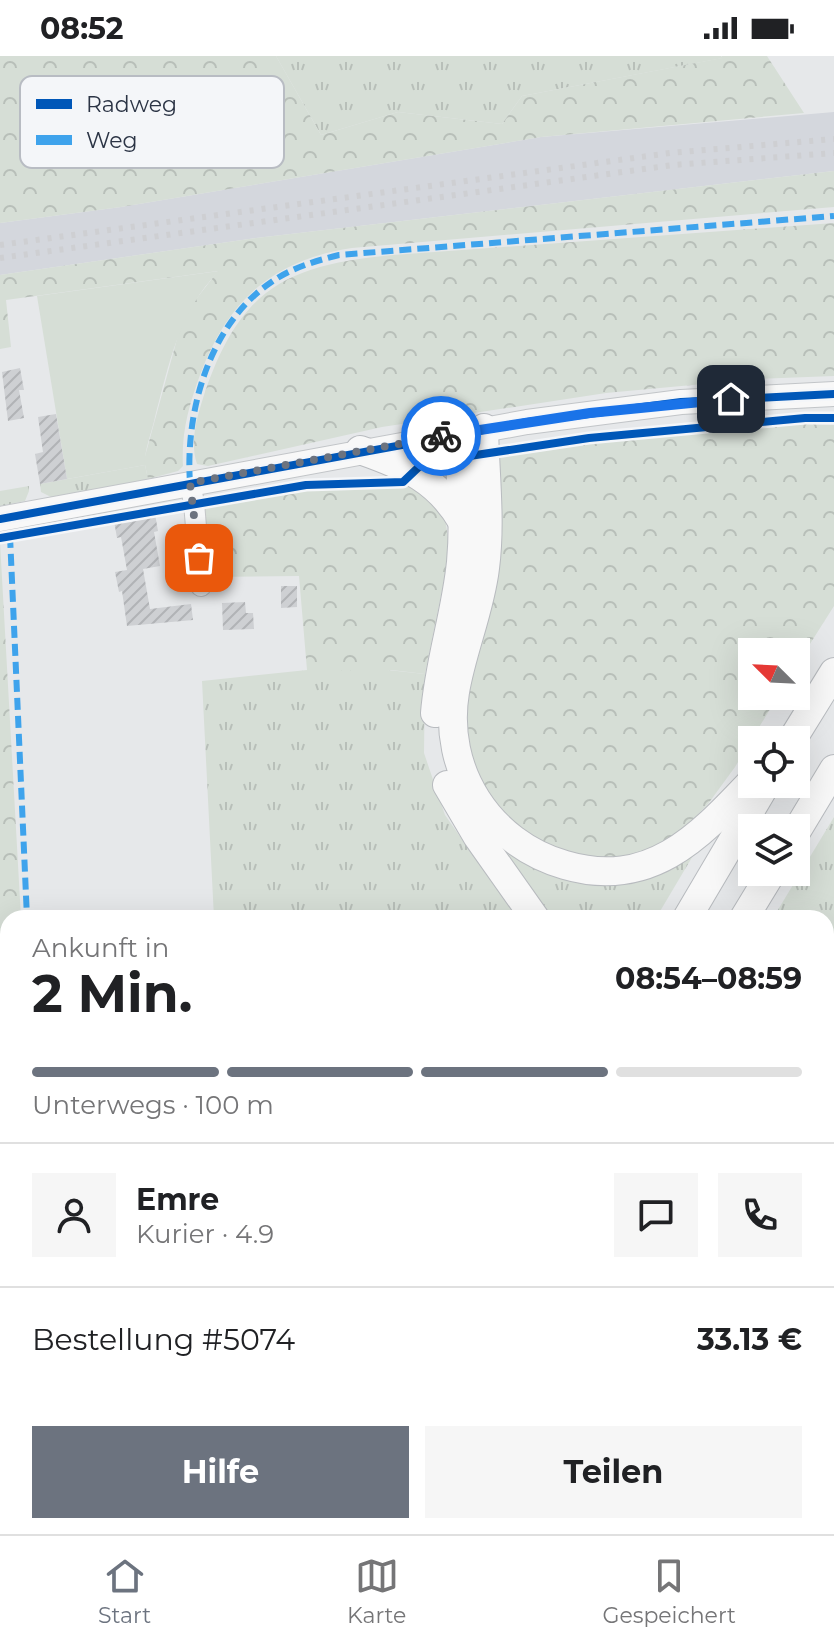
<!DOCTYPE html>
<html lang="de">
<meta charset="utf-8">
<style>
body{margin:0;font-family:Montserrat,sans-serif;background:#f6f6f6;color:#202124;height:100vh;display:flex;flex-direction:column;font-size:30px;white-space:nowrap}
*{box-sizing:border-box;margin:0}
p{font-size:26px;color:#757577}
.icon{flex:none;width:44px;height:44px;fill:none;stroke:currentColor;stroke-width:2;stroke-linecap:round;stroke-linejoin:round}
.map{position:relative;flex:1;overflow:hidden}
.drawer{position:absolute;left:0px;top:854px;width:834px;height:624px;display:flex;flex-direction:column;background:#fff;border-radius:24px 24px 0 0;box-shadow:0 8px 32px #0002}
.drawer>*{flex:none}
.needle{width:52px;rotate:294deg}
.buttons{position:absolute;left:738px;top:582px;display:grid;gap:16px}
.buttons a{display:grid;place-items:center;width:72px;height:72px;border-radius:0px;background:#fff;box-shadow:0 8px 32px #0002;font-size:40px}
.pin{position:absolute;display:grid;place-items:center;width:68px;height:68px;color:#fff;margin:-34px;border-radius:16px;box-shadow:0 4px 12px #0006}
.courier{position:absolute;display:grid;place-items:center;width:80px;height:80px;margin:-40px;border:6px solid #1a73e8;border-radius:50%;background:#fff;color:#222;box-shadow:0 2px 10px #0007}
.overview em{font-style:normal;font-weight:700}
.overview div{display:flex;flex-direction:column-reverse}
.overview{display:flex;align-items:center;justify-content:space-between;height:136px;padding:0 32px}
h1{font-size:52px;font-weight:700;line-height:60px}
.bar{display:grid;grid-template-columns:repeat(4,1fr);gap:12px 8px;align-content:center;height:96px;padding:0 32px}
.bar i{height:10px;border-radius:6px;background:#e0e0e0}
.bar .selected{background:#6c737f}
.bar p{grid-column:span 4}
.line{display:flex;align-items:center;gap:20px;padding:0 32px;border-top:2px solid #e0e0e0}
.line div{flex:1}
.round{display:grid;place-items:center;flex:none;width:84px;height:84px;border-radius:0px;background:#f6f6f6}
.cta{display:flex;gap:16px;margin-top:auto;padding:16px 32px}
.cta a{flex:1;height:92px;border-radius:0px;background:#6c737f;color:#fff;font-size:32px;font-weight:700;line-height:92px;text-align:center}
.cta a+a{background:#f6f6f6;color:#202124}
.status{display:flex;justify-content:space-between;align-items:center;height:56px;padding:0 40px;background:#fff;direction:ltr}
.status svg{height:22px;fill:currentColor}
.menu{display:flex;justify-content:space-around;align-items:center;height:112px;border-top:2px solid #e0e0e0;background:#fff;font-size:22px;color:#757577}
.menu a{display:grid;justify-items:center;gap:4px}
.menu .selected{color:#6c737f}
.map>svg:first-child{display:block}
.built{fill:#d4d7dd}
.grass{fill:url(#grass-tufts)}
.forest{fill:url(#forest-crowns)}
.garden{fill:#d6ded6}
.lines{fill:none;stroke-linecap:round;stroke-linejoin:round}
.river{stroke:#b4c4d5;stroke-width:34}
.building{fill:url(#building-hatch)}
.minor-casing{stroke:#c4c6c8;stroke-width:22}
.major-casing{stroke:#c2c5c8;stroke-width:26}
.highway-casing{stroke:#b8bbbf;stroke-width:30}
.minor{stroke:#f5f6f7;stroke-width:20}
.major{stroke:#f8f8f8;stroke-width:24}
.highway{stroke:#f8f8f8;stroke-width:28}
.rail{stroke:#cecfd2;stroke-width:6;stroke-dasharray:4 8;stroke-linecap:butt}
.quiet{stroke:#3ea3ec;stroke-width:6;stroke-dasharray:12 6;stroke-linecap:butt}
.cycleway-casing{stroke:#f4f6f9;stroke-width:13}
.cycleway{stroke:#0057b8;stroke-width:8}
.done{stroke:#6c737f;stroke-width:8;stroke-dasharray:0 14.4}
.route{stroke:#1a73e8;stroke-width:10}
.key{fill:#f4f6f9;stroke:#b8bcc3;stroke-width:2}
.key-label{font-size:22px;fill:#2b3445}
</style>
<div class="status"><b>08:52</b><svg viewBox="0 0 49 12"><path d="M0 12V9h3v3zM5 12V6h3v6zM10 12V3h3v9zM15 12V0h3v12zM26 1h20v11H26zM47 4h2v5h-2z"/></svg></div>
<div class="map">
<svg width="834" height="1478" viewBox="0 0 834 1478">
<defs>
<pattern id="grass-tufts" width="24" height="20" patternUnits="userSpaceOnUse" patternTransform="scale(2)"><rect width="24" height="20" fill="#d6ded6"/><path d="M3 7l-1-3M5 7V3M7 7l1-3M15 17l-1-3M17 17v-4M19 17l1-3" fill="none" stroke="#b8bfb9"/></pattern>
<pattern id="forest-crowns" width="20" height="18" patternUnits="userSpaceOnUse" patternTransform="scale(2)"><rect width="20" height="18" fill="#d6ded6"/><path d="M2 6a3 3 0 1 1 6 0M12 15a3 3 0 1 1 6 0" fill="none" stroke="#b8bfb9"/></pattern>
<pattern id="building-hatch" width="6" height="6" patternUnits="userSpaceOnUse" patternTransform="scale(2)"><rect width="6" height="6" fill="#ced0d3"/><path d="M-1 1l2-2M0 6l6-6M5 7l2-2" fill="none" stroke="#b1b3b6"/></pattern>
</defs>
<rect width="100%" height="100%" fill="#e6e8ea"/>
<g class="built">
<path d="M834 56V115L256 182 0 219V167L121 151 541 81Z"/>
<path d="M0 1050 8 1214V1470H21V1478H0Z"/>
</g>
<g class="grass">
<path d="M276 0H721L723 2 522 40 502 68 398 56 321 79Z"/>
<path d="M145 409 148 423 53 442 41 436 40 428Z"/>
<path d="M29 430V435L25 445 0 450V435Z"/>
<path d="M307 614H388L425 618 424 697 445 759 517 862H214L202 625Z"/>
<path d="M460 732 697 793 656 862H540Z"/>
<path d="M834 761V901L826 906V862H773Z"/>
<path d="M834 922V1039L826 1044V928Z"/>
<path d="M57 1470H225L219 1478H58Z"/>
</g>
<g class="forest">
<path d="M0 0H276L321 79 398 56 502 68 522 40 722 2V0H767L804 57 541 81 121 151 0 167Z"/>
<path d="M834 115V151L352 192C273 204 228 244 200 319 189 349 181 377 183 410L178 415 148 423 144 404 180 272 190 251 218 215 6 244 11 291 0 293V219L256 182Z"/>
<path d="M834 167V320L757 323 606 337 382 371 208 410 197 408C189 385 198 358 205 336 241 231 288 209 393 199Z"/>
<path d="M805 368 834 369V550L796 610V596H752V640H778L735 711 708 748 686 771 659 790 636 800 609 805 554 794 511 768 483 736 464 679 496 406 500 399 592 386Z"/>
<path d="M330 426H403L424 436 445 462 450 495 425 618 391 614H307L299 520 206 521 201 445Z"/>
<path d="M0 486 21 862H8V1214L0 1050Z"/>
</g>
<path class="garden" d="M219 215C179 255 169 308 155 361 152 376 144 394 145 409L67 423 37 240Z"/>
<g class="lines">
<g class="river">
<path d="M826 1006 834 1001"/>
<path d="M139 1478 153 1470"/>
</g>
</g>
<g class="building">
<path d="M20 312 24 334H19L24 362 8 365 2 316Z"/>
<path d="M56 358 67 423 40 428 35 398 43 396 38 361Z"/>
<path d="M155 458 158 475 154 476 160 510 143 513 150 553 191 548 193 564 127 570 122 535 119 536 115 516 127 514 121 481 117 482 114 465Z"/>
<path d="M281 530H297V551L281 552Z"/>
<path d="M245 546 246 557H253L254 573 223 574 222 547Z"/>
</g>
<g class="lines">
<g class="minor-casing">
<path id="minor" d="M190 427 194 447 201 530"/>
</g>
<g class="major-casing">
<path id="major" d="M0 463 527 366 681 346 834 338"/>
</g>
<g class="highway-casing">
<g id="highway">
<path d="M484 372C485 418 491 466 485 512 480 554 462 594 455 636 442 714 489 787 565 809 650 834 699 781 752 725"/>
<path d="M360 394C406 410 439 424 463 467"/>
<path d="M435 657C439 606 456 557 461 506 465 463 461 420 457 377"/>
<path d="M792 684 834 616"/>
<path d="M447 729 477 780 535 862"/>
<path d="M796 776 834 713"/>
<path d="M687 862 766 728"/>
<path d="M744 862 772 816"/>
<path d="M826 915 834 910"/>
<path d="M328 1478 332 1470"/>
<path d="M385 1478 390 1470"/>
</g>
</g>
<use href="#minor" class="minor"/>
<use href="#major" class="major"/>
<use href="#highway" class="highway"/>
<g class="rail">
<path d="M0 189 670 97 834 83"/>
<path d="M0 202 673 109 834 97"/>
<path d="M0 1230 8 1400"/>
<path d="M11 1470 12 1478"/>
</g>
<g class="quiet">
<path d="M190 427C185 356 209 269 270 227 291 212 315 205 339 199L834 160"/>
<path d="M10 480 27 862"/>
<path d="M57 1470 58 1478"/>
<path d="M455 1478 461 1470"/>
</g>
<g class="cycleway-casing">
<g id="cycleway">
<path d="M0 463 527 366 681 346 834 338"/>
<path d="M0 482 306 429 403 426 423 407 589 382 805 362H834"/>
</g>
</g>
<use href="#cycleway" class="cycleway"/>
</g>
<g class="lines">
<path class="done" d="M199 502 190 427 441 380"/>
<path class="route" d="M441 380 590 357 731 343"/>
</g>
<rect x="20" y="20" width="264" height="92" rx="12" class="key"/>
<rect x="36" y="43" width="36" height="10" fill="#0057b8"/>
<rect x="36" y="79" width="36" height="10" fill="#3ea3ec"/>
<g class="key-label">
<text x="86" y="56">Radweg</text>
<text x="86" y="92">Weg</text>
</g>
</svg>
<div class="buttons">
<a><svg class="needle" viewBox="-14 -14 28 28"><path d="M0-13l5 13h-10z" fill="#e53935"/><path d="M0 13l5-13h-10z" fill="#757577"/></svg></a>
<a><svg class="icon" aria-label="locate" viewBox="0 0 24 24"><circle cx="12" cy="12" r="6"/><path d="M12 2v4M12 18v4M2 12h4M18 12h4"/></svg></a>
<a><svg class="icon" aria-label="layers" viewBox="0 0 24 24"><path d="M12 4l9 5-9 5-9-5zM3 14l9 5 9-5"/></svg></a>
</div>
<div class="pin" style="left:199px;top:502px;background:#ea580c"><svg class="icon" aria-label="bag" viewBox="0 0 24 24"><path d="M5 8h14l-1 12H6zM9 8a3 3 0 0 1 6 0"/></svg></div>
<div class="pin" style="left:731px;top:343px;background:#1f2937"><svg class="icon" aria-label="home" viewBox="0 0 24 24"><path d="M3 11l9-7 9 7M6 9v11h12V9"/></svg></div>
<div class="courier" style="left:441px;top:380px"><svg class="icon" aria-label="bike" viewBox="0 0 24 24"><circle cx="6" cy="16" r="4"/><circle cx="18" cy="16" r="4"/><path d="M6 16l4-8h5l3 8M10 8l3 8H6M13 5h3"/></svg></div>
<section class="drawer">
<div class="overview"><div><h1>2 Min.</h1><p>Ankunft in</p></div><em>08:54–08:59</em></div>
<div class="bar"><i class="selected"></i><i class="selected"></i><i class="selected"></i><i></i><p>Unterwegs · 100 m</p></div>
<div class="line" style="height:144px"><a class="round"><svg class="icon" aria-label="person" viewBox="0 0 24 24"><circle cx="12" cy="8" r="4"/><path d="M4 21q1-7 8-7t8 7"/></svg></a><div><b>Emre</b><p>Kurier · 4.9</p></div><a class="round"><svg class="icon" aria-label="chat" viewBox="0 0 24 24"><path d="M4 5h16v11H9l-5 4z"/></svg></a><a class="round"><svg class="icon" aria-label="phone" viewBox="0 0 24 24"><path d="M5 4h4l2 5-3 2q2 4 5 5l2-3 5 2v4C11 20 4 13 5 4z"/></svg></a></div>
<div class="line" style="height:104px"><div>Bestellung #5074</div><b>33.13 €</b></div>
<div class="cta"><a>Hilfe</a><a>Teilen</a></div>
</section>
</div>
<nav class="menu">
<a class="selected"><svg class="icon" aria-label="home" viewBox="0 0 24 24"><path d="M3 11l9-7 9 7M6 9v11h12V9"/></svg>Start</a>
<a><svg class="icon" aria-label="map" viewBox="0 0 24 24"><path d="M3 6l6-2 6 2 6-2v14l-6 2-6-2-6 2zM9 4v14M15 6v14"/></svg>Karte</a>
<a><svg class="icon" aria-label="saved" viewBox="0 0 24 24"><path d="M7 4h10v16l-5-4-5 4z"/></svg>Gespeichert</a>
</nav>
